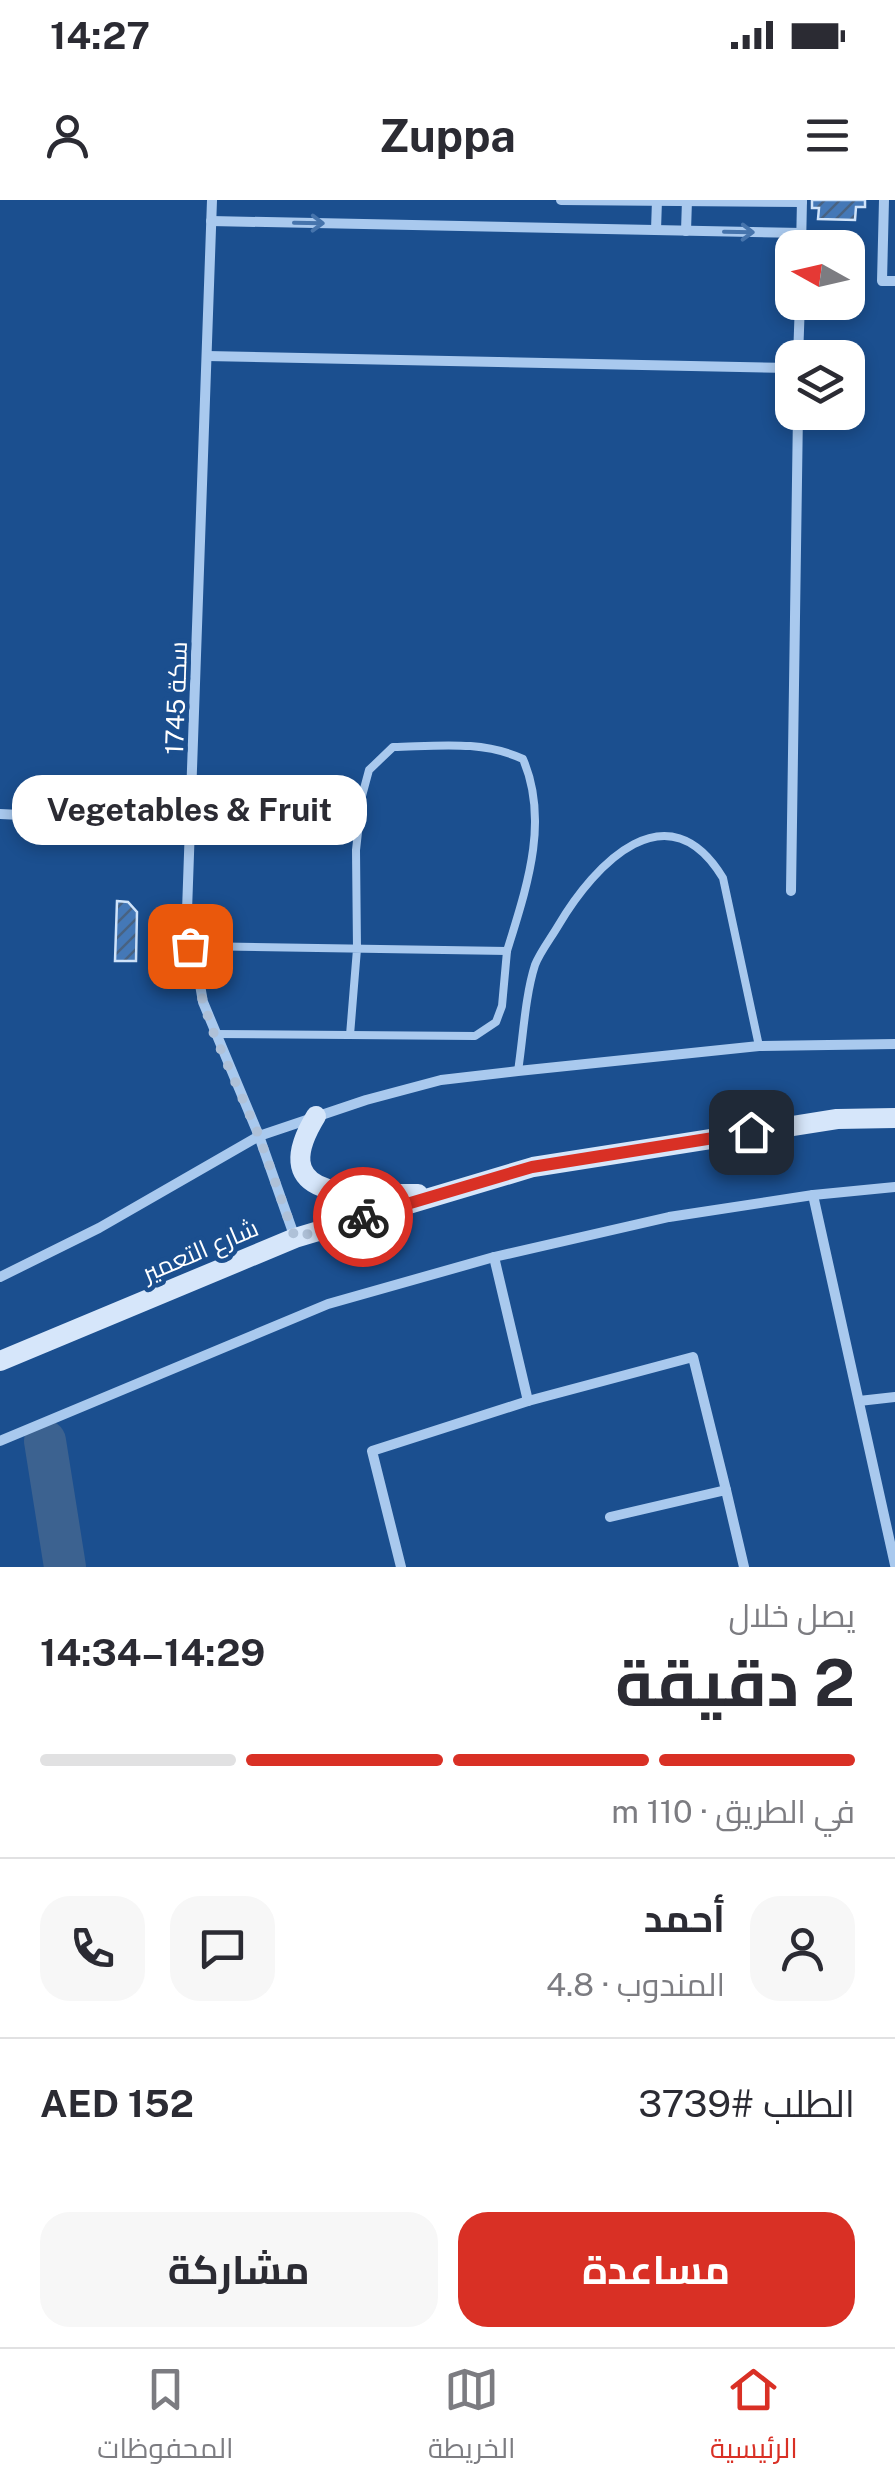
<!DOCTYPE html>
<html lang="ar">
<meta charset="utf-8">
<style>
body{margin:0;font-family:"Public Sans",Cairo,sans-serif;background:#f7f7f7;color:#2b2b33;direction:rtl;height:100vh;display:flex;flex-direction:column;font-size:38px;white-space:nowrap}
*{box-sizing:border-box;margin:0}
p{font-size:32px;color:#7c7c81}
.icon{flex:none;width:55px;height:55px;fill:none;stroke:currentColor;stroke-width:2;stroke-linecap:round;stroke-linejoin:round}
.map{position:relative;height:1367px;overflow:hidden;direction:ltr}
.drawer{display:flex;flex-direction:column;background:#fff;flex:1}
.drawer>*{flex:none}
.needle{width:65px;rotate:278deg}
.tools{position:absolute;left:775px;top:30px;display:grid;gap:20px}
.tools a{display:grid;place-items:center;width:90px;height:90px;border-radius:20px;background:#fff;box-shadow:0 5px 15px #0003;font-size:50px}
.pin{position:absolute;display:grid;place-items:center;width:85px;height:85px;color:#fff;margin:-42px;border-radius:20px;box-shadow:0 5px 15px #0006}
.courier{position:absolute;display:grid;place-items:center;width:100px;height:100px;margin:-50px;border:8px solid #d93025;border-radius:50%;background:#fff;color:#222;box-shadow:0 2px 12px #0007}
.bubble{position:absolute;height:70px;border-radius:30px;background:#fff;box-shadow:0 5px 15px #0003;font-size:32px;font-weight:700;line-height:70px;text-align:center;direction:rtl}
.head em{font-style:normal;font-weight:700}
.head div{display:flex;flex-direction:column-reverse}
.head{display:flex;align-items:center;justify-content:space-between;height:170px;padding:0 40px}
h1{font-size:65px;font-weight:700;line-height:75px}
.bar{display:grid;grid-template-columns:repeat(4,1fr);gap:15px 10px;align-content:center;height:120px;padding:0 40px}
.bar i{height:12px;border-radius:8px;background:#e1e1e2}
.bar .current{background:#d93025}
.bar p{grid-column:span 4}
.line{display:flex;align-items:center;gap:25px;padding:0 40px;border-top:2px solid #e1e1e2}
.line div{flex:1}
.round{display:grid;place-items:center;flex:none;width:105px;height:105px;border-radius:30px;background:#f7f7f7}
.button{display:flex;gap:20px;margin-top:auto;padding:20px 40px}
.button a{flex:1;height:115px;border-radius:30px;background:#d93025;color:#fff;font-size:40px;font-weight:700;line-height:115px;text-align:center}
.button a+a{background:#f7f7f7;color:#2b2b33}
.status{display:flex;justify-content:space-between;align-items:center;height:70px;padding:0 50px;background:#fff;direction:ltr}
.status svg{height:28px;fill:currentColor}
header{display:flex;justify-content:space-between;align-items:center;height:130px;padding:0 40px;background:#fff;font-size:45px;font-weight:700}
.tabs{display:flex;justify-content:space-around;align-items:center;height:140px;border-top:2px solid #e1e1e2;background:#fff;font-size:28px;color:#7c7c81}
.tabs a{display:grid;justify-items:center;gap:5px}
.tabs .current{color:#d93025}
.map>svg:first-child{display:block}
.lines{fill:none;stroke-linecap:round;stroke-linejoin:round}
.river{stroke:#3c6290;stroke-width:42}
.building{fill:url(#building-hatch);stroke:#cfe3fa;stroke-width:2.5}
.service{stroke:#a9c9ee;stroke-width:8}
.minor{stroke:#a9c9ee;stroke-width:10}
.secondary{stroke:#d6e6fa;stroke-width:20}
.oneway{stroke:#4674ac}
.done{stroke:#afc1d8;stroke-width:10;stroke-dasharray:0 18}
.route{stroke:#d93025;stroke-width:12}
.labels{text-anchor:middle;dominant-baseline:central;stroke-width:9;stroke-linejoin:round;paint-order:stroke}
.street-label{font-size:25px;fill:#fff;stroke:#1b4f8f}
</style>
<div class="status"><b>14:27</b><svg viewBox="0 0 49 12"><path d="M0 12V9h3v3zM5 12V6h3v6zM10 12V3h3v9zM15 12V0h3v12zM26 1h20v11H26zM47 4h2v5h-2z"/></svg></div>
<header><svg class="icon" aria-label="menu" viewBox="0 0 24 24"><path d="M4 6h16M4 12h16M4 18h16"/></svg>Zuppa<svg class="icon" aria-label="person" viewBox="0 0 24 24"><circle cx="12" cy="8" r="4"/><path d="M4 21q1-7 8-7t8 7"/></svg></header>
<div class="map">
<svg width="895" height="1367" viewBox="0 0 895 1367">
<defs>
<pattern id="building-hatch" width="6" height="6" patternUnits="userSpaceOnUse" patternTransform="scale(2.5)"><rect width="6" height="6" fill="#4478b7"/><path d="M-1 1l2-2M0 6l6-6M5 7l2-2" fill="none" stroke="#486282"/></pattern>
</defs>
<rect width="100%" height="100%" fill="#1b4f8f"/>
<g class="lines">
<path class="river" d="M45 1241 65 1367"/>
</g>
<g class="building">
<path d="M812 0H865V7H856L855 20 818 19 819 8H812Z"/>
<path d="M117 701 128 702 137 712 136 761H115Z"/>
</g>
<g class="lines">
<g class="service">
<path d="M192 746C297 747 402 749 507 751 526 689 550 622 523 559 482 540 438 546 393 547L369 570 362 596 356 650 357 749 350 835"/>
<path d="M214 834 475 836 496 822 502 806 507 751"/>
<path d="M518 871C523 839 525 796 535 765 540 752 551 738 558 726 595 663 668 587 723 678L759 846"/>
</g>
<g class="minor">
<path d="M212 0 187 711 203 802 259 936 295 1038"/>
<path d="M561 0 802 2"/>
<path d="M884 0 882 81H895"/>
<path d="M211 21 802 33"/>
<path d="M656 30 657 0"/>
<path d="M686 31 687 0"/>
<path d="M801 48 802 0"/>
<path d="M207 156 792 168"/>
<path d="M798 158 800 102"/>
<path d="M0 614 191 623"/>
<path d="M791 691 798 212"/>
<path d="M813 995 895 1365"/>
<path d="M0 1077 99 1028 259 936 366 900 441 880 518 871 759 846 895 844"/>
<path d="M528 1201 693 1157 726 1290"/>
<path d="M859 1201 895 1197"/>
<path d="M0 1241 328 1104 494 1057 669 1017 813 995 895 987"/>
<path d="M610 1317 726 1290 744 1367"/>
<path d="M401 1367 372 1251 528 1201 494 1057"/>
</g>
<g class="secondary">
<path d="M316 916C261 1006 364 993 418 994"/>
<path d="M0 1161 295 1038 533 967 837 919 895 918"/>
</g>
</g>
<defs><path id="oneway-shaft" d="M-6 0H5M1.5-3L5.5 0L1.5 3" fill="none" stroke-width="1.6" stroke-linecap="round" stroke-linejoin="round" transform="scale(2.5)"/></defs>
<g class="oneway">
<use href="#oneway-shaft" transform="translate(309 23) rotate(1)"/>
<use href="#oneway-shaft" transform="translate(739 32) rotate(1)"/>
</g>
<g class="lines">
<path class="done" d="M190 746 203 802 214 834 259 936 295 1038 363 1017"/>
<path class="route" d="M363 1017 532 967 751 932"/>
</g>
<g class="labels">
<g class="street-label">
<text transform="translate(176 498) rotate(-88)">سكة 1745</text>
<text transform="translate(200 1050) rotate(-23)">شارع التعمير</text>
</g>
</g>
</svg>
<div class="tools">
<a><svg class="needle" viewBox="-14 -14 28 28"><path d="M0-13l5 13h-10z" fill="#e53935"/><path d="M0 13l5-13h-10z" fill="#7c7c81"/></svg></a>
<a><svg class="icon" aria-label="layers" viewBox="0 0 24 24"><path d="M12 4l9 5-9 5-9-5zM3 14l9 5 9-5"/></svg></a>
</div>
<div class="pin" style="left:190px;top:746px;background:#ea580c"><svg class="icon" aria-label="bag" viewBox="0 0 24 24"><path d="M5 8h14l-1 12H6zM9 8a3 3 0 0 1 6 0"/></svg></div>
<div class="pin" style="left:751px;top:932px;background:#1f2937"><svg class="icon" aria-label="home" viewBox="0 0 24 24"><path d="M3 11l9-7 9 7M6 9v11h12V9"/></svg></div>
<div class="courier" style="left:363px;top:1017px"><svg class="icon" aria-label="bike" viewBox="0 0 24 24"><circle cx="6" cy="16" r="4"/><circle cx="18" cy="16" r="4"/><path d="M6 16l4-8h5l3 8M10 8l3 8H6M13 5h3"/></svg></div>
<div class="bubble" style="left:12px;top:575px;width:355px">Vegetables &amp; Fruit</div>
</div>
<section class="drawer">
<div class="head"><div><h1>2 دقيقة</h1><p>يصل خلال</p></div><em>14:29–14:34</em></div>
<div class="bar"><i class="current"></i><i class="current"></i><i class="current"></i><i></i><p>في الطريق · 110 m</p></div>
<div class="line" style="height:180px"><a class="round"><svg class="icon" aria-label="person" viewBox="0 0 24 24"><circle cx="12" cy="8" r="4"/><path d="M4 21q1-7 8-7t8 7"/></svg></a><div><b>أحمد</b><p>المندوب · 4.8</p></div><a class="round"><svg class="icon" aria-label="chat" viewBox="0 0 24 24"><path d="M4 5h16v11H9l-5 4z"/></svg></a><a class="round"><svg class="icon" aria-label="phone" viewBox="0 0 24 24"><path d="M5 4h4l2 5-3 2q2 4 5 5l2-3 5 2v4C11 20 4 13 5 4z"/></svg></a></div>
<div class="line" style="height:130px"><div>الطلب #3739</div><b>AED 152</b></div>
<div class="button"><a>مساعدة</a><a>مشاركة</a></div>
</section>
<nav class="tabs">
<a class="current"><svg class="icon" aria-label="home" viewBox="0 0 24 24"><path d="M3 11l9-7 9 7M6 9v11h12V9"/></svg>الرئيسية</a>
<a><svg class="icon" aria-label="map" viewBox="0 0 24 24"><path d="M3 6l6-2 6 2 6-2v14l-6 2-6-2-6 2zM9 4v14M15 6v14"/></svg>الخريطة</a>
<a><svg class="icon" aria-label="saved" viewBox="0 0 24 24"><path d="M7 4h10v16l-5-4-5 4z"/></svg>المحفوظات</a>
</nav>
